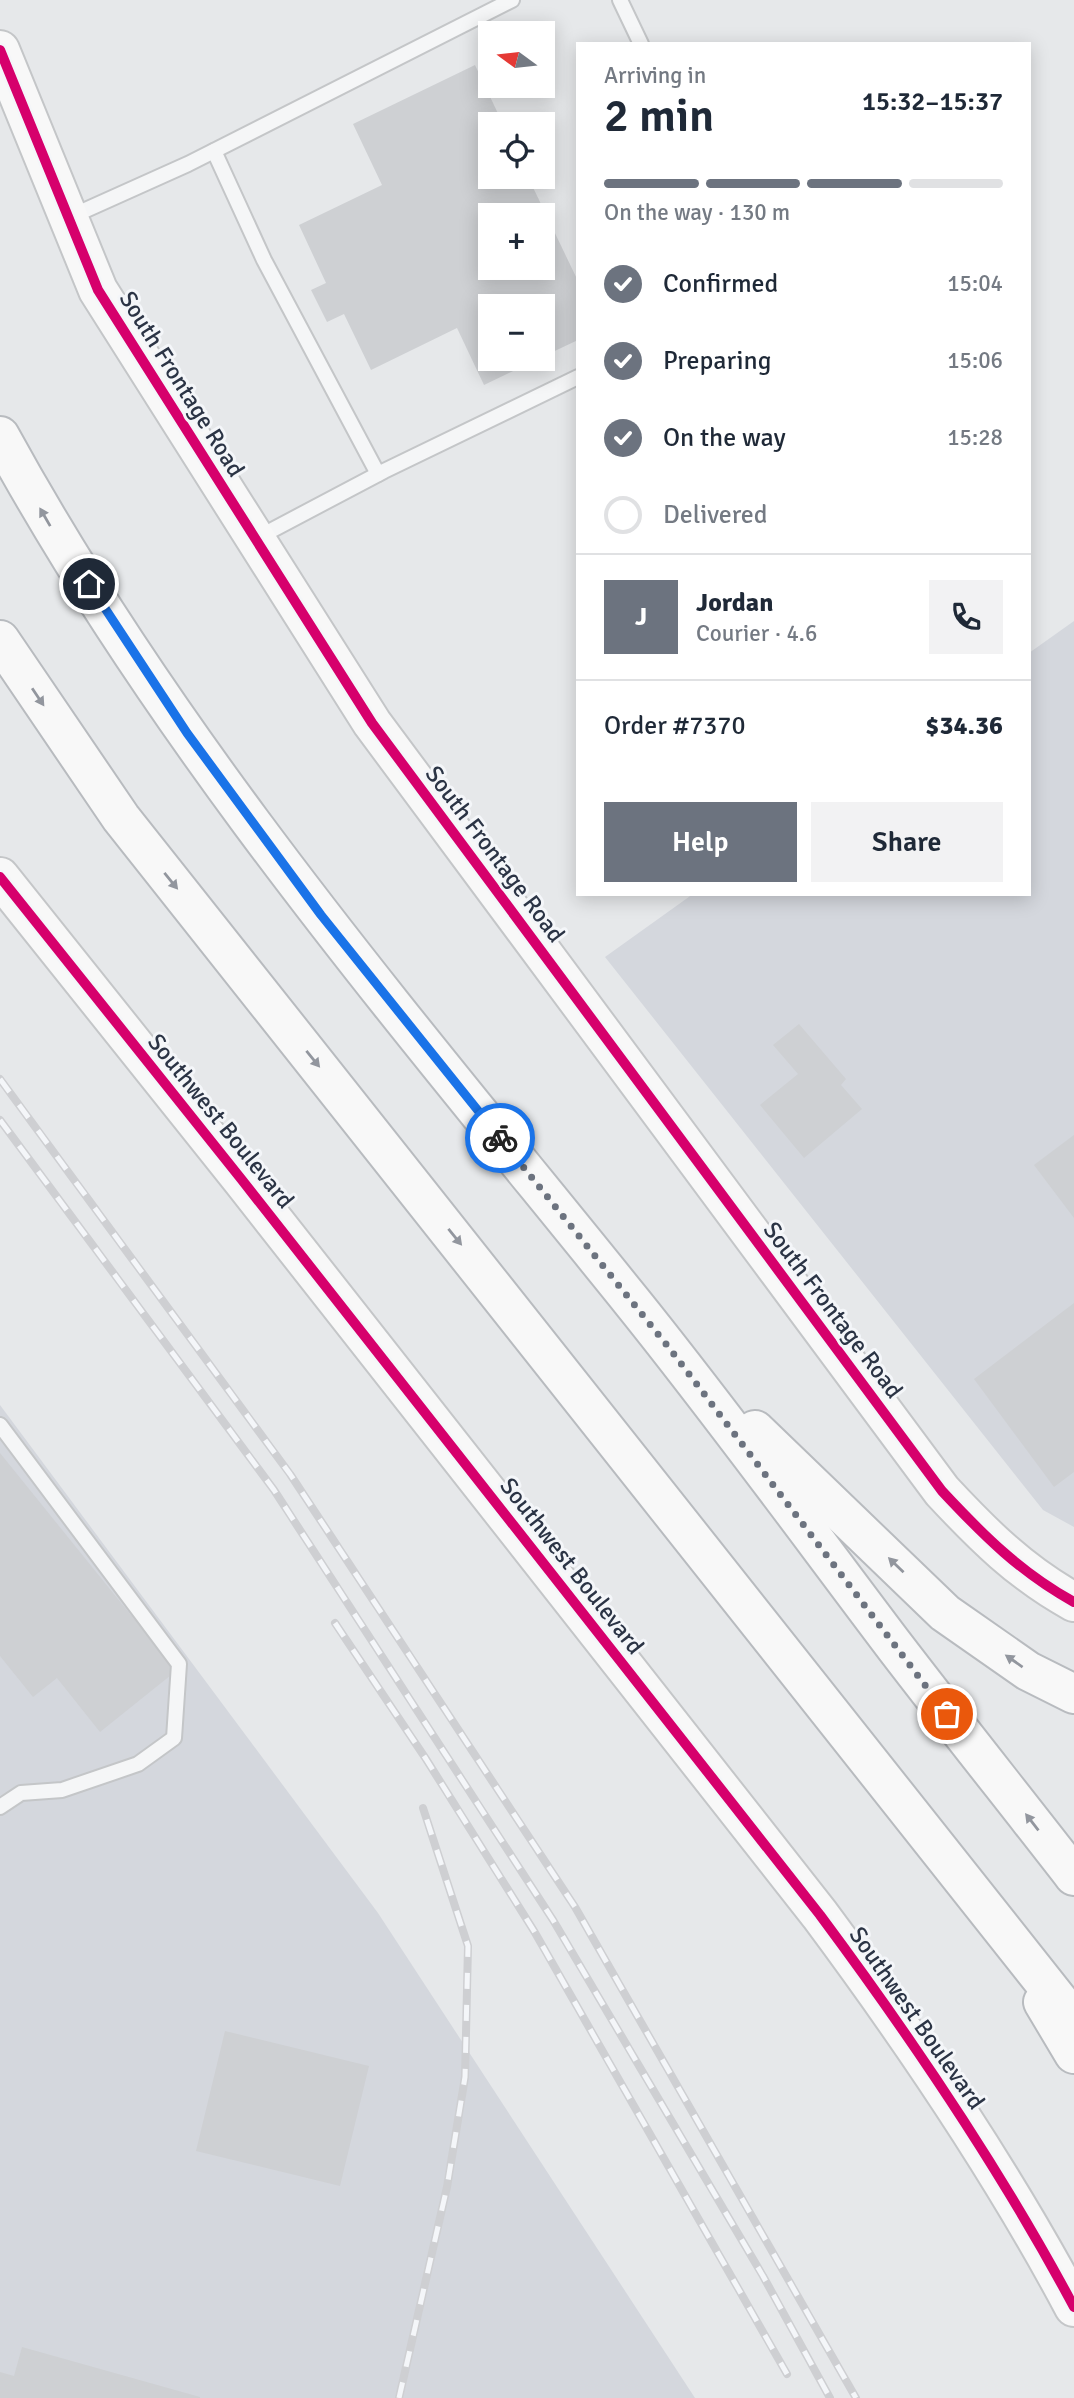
<!DOCTYPE html>
<meta charset="utf-8">
<style>
body{margin:0;font-family:Signika,sans-serif;background:#f2f2f3;color:#1f2937;height:100vh;display:flex;flex-direction:column;font-size:26px;white-space:nowrap}
*{box-sizing:border-box;margin:0}
p{font-size:23px;color:#747a83}
.icon{flex:none;width:38px;height:38px;fill:none;stroke:currentColor;stroke-width:2;stroke-linecap:round;stroke-linejoin:round}
.map{position:relative;flex:1;overflow:hidden}
.side{position:absolute;left:576px;top:42px;width:455px;height:854px;display:flex;flex-direction:column;background:#fff;border-radius:0px;box-shadow:0 4px 18px #0003}
.side>*{flex:none}
.needle{width:46px;rotate:285deg}
.controls{position:absolute;left:478px;top:21px;display:grid;gap:14px}
.controls a{display:grid;place-items:center;width:77px;height:77px;border-radius:0px;background:#fff;box-shadow:0 4px 18px #0003;font-size:35px}
.pin{position:absolute;display:grid;place-items:center;width:60px;height:60px;color:#fff;margin:-30px;border:4px solid #fff;border-radius:50%;box-shadow:0 2px 7px #0007}
.courier{position:absolute;display:grid;place-items:center;width:70px;height:70px;margin:-35px;border:5px solid #1a73e8;border-radius:50%;background:#fff;color:#222;box-shadow:0 2px 9px #0007}
.summary em{font-style:normal;font-weight:600}
.summary div{display:flex;flex-direction:column-reverse}
.summary{display:flex;align-items:center;justify-content:space-between;height:119px;padding:0 28px}
h1{font-size:46px;font-weight:600;line-height:52px}
.bar{display:grid;grid-template-columns:repeat(4,1fr);gap:10px 7px;align-content:center;height:84px;padding:0 28px}
.bar i{height:9px;border-radius:5px;background:#e0e1e3}
.bar .selected{background:#6c737f}
.bar p{grid-column:span 4}
.line{display:flex;align-items:center;gap:18px;padding:0 28px;border-top:2px solid #e0e1e3}
.line div{flex:1}
.round{display:grid;place-items:center;flex:none;width:74px;height:74px;border-radius:0px;background:#f2f2f3}
ol{padding:0 28px;list-style:none}
li{display:flex;align-items:center;gap:21px;height:77px}
li p{margin-inline-start:auto}
li .icon{padding:7px;border-radius:50%;background:#6c737f;color:#fff;stroke-width:4}
li:last-child{color:#747a83}
li i{width:38px;height:38px;border:4px solid #e0e1e3;border-radius:50%}
.action{display:flex;gap:14px;margin-top:auto;padding:14px 28px}
.action a{flex:1;height:80px;border-radius:0px;background:#6c737f;color:#fff;font-size:28px;font-weight:600;line-height:80px;text-align:center}
.action a+a{background:#f2f2f3;color:#1f2937}
.map>svg:first-child{display:block}
.built{fill:#d4d7dd}
.building{fill:#ced0d3;fill-rule:evenodd}
.lines{fill:none;stroke-linecap:round;stroke-linejoin:round}
.lane-casing{stroke:#c4c6c8;stroke-width:18}
.secondary-casing{stroke:#c4c6c8;stroke-width:42}
.highway-casing{stroke:#b8bbbf;stroke-width:42}
.lane{stroke:#f5f6f7;stroke-width:14}
.secondary{stroke:#f8f8f8;stroke-width:38}
.highway{stroke:#f8f8f8;stroke-width:38}
.rail-casing{stroke:#cecfd2;stroke-width:8}
.rail{stroke:#f4f6f9;stroke-width:5;stroke-dasharray:16;stroke-linecap:butt}
.cycleway-casing{stroke:#f4f6f9;stroke-width:15}
.cycleway{stroke:#d6006c;stroke-width:10}
.oneway{fill:#92969e}
.done{stroke:#6c737f;stroke-width:7;stroke-dasharray:0 12.6}
.route{stroke:#1a73e8;stroke-width:9}
.labels{text-anchor:middle;dominant-baseline:central;stroke-width:6;stroke-linejoin:round;paint-order:stroke}
.street-label{font-size:24px;fill:#2b3445;stroke:#f4f6f9}
</style>
<div class="map">
<svg width="1074" height="2398" viewBox="0 0 1074 2398">
<rect width="100%" height="100%" fill="#e6e8ea"/>
<g class="built">
<path d="M1074 621V1527L1043 1510 605 957 693 894H1029V653Z"/>
<path d="M0 1405 378 1913 695 2398H0Z"/>
</g>
<g class="building">
<path d="M475 65 503 124H490V177H528L578 281V340L542 357V306H490V359H538L484 385 457 328 371 370 344 314 327 322 311 290 326 283 299 225 382 185 353 124ZM490 215H542V268H490Z"/>
<path d="M799 1024 846 1079 841 1085 862 1109 804 1158 760 1105 798 1074 773 1045Z"/>
<path d="M1074 1135V1218L1034 1165Z"/>
<path d="M1074 1303V1472L1054 1487 974 1379Z"/>
<path d="M0 1453 176 1671 100 1732 57 1678 33 1697 0 1656Z"/>
<path d="M225 2031 369 2066 340 2186 196 2151Z"/>
<path d="M22 2347 200 2397V2398H0V2372L14 2376Z"/>
</g>
<g class="lines">
<g class="lane-casing">
<g id="lane">
<path d="M620 0 641 44"/>
<path d="M214 151 264 260 378 474"/>
<path d="M70 217 188 164 512 0"/>
<path d="M257 538 384 471 578 377"/>
<path d="M0 1425 179 1664 174 1738 138 1764 62 1790 21 1793 0 1807"/>
</g>
</g>
<g class="secondary-casing">
<g id="secondary">
<path d="M0 50 98 290 372 723 942 1491C983 1535 1021 1573 1074 1602"/>
<path d="M0 877 242 1180 820 1915C913 2040 1001 2170 1074 2307"/>
</g>
</g>
<g class="highway-casing">
<g id="highway">
<path d="M0 436C172 751 409 1025 633 1303 724 1416 809 1533 896 1648 955 1725 1015 1800 1074 1876"/>
<path d="M0 640 121 818 1074 2020"/>
<path d="M755 1430 945 1613 1028 1671 1074 1694"/>
<path d="M1043 2002 1074 2054"/>
</g>
</g>
<use href="#lane" class="lane"/>
<use href="#secondary" class="secondary"/>
<use href="#highway" class="highway"/>
<g class="rail-casing">
<g id="rail">
<path d="M0 1079 290 1474 575 1907 856 2398"/>
<path d="M0 1120 274 1490 553 1920 763 2276 830 2398"/>
<path d="M335 1623 426 1759 534 1931 787 2374"/>
<path d="M399 2398 447 2187 465 2077 468 1946 423 1808"/>
</g>
</g>
<use href="#rail" class="rail"/>
<g class="cycleway-casing">
<g id="cycleway">
<path d="M0 50 98 290 372 723 942 1491C983 1535 1021 1573 1074 1602"/>
<path d="M0 877 242 1180 820 1915C913 2040 1001 2170 1074 2307"/>
</g>
</g>
<use href="#cycleway" class="cycleway"/>
</g>
<defs><path id="oneway-solid" d="M-6-.8H1V-3.2L6.5 0L1 3.2V.8H-6Z" transform="scale(1.75)"/></defs>
<g class="oneway">
<use href="#oneway-solid" transform="translate(45 517) rotate(-120)"/>
<use href="#oneway-solid" transform="translate(38 697) rotate(56)"/>
<use href="#oneway-solid" transform="translate(171 881) rotate(51)"/>
<use href="#oneway-solid" transform="translate(313 1059) rotate(51)"/>
<use href="#oneway-solid" transform="translate(455 1237) rotate(51)"/>
<use href="#oneway-solid" transform="translate(896 1565) rotate(-136)"/>
<use href="#oneway-solid" transform="translate(1014 1661) rotate(-145)"/>
<use href="#oneway-solid" transform="translate(1032 1822) rotate(-128)"/>
</g>
<g class="lines">
<path class="done" d="M500 1138 670 1349 947 1714"/>
<path class="route" d="M89 584 187 733 321 915 500 1138"/>
</g>
<g class="labels">
<g class="street-label">
<text transform="translate(182 384) rotate(58)">South Frontage Road</text>
<text transform="translate(495 854) rotate(53)">South Frontage Road</text>
<text transform="translate(221 1121) rotate(51)">Southwest Boulevard</text>
<text transform="translate(833 1310) rotate(53)">South Frontage Road</text>
<text transform="translate(572 1566) rotate(52)">Southwest Boulevard</text>
<text transform="translate(917 2018) rotate(55)">Southwest Boulevard</text>
</g>
</g>
</svg>
<div class="controls">
<a><svg class="needle" viewBox="-14 -14 28 28"><path d="M0-13l5 13h-10z" fill="#e53935"/><path d="M0 13l5-13h-10z" fill="#747a83"/></svg></a>
<a><svg class="icon" aria-label="locate" viewBox="0 0 24 24"><circle cx="12" cy="12" r="6"/><path d="M12 2v4M12 18v4M2 12h4M18 12h4"/></svg></a>
<a>+</a>
<a>−</a>
</div>
<div class="pin" style="left:947px;top:1714px;background:#ea580c"><svg class="icon" aria-label="bag" viewBox="0 0 24 24"><path d="M5 8h14l-1 12H6zM9 8a3 3 0 0 1 6 0"/></svg></div>
<div class="pin" style="left:89px;top:584px;background:#1f2937"><svg class="icon" aria-label="home" viewBox="0 0 24 24"><path d="M3 11l9-7 9 7M6 9v11h12V9"/></svg></div>
<div class="courier" style="left:500px;top:1138px"><svg class="icon" aria-label="bike" viewBox="0 0 24 24"><circle cx="6" cy="16" r="4"/><circle cx="18" cy="16" r="4"/><path d="M6 16l4-8h5l3 8M10 8l3 8H6M13 5h3"/></svg></div>
<section class="side">
<div class="summary"><div><h1>2 min</h1><p>Arriving in</p></div><em>15:32–15:37</em></div>
<div class="bar"><i class="selected"></i><i class="selected"></i><i class="selected"></i><i></i><p>On the way · 130 m</p></div>
<ol>
<li><svg class="icon" aria-label="check" viewBox="0 0 24 24"><path d="M5 12l5 5 9-10"/></svg>Confirmed<p>15:04</p></li>
<li><svg class="icon" aria-label="check" viewBox="0 0 24 24"><path d="M5 12l5 5 9-10"/></svg>Preparing<p>15:06</p></li>
<li><svg class="icon" aria-label="check" viewBox="0 0 24 24"><path d="M5 12l5 5 9-10"/></svg>On the way<p>15:28</p></li>
<li><i></i>Delivered</li>
</ol>
<div class="line" style="height:126px"><b class="round" style="background:#6c737f;color:#fff">J</b><div><b>Jordan</b><p>Courier · 4.6</p></div><a class="round"><svg class="icon" aria-label="phone" viewBox="0 0 24 24"><path d="M5 4h4l2 5-3 2q2 4 5 5l2-3 5 2v4C11 20 4 13 5 4z"/></svg></a></div>
<div class="line" style="height:91px"><div>Order #7370</div><b>$34.36</b></div>
<div class="action"><a>Help</a><a>Share</a></div>
</section>
</div>
